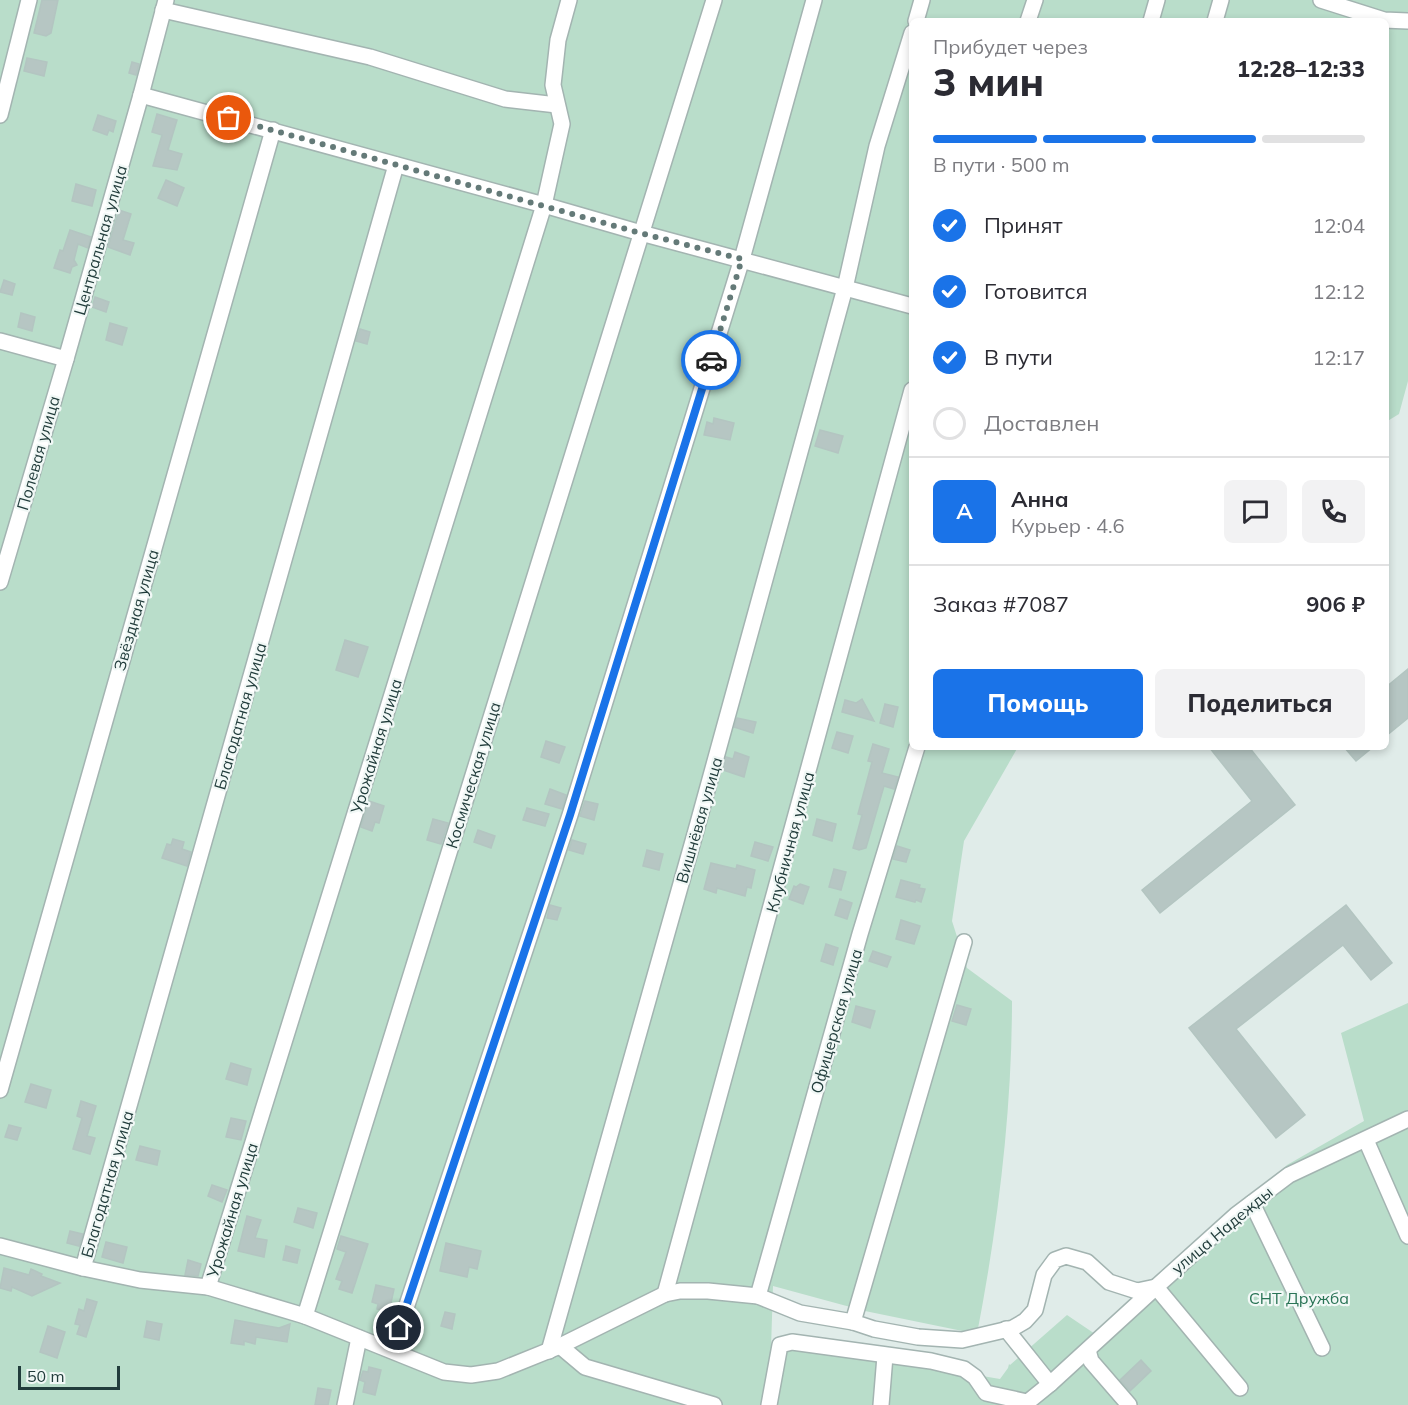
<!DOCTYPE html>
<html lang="ru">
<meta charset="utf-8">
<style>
body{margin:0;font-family:Mulish,sans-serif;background:#f2f2f3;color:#2b2b33;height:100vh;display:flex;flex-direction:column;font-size:22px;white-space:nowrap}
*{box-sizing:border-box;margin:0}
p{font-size:20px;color:#7c7c81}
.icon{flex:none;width:33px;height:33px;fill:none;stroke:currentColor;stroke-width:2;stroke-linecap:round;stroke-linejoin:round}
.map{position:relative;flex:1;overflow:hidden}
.panel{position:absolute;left:909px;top:18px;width:480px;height:732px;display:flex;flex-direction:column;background:#fff;border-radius:9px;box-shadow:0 3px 9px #0003}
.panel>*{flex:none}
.scale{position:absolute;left:18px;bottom:15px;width:102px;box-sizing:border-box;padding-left:6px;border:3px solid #213c3b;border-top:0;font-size:16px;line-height:21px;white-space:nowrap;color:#213c3b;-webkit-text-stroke:4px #f1f8f6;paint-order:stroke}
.pin{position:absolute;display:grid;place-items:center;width:51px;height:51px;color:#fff;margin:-26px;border:3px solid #fff;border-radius:50%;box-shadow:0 2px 6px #0007}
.courier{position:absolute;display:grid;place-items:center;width:60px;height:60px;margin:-30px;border:4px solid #1a73e8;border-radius:50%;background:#fff;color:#222;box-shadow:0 2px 8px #0007}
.summary em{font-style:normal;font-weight:800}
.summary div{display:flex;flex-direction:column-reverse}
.summary{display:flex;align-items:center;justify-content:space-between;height:102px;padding:0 24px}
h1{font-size:39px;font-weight:800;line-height:45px}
.bar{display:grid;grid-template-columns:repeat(4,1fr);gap:9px 6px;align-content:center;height:72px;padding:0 24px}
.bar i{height:8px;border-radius:4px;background:#e1e1e2}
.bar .selected{background:#1a73e8}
.bar p{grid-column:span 4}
.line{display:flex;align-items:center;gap:15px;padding:0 24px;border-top:2px solid #e1e1e2}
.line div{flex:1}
.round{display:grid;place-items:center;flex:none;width:63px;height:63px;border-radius:9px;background:#f2f2f3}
ol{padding:0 24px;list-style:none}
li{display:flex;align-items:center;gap:18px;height:66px}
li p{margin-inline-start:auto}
li .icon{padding:6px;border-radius:50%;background:#1a73e8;color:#fff;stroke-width:4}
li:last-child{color:#7c7c81}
li i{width:33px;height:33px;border:3px solid #e1e1e2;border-radius:50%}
.action{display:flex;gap:12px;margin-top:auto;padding:12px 24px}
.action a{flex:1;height:69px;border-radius:9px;background:#1a73e8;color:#fff;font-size:24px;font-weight:800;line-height:69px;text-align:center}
.action a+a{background:#f2f2f3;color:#2b2b33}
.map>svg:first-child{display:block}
.green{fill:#b9ddca}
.building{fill:#b6c6c3;stroke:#b3c5c1;stroke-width:1.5}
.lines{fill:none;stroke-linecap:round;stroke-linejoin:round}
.minor-casing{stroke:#a3b4b1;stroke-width:18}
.minor{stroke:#fff;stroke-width:15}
.done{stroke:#647a78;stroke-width:6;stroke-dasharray:0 10.8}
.route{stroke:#1a73e8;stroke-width:8}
.labels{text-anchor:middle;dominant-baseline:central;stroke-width:4.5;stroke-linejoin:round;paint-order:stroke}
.street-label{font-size:16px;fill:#213c3b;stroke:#f1f8f6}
.park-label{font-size:16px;fill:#2a7456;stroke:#f1f8f6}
</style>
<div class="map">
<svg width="1408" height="1405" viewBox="0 0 1408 1405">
<rect width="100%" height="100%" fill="#e0ece9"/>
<g class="green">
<path d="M0 0H1408V381L1399 414 1386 422V21H912V747H1018L964 841 952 921 967 968 1012 1001C1012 1111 998 1225 977 1334L865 1311 773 1286 771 1348 764 1405H0Z"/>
<path d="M1408 1003V1405H766L783 1342 1000 1379 1008 1368 1009 1364 1010 1365 1067 1315 1098 1336 1287 1165 1364 1121 1341 1033Z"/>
</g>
<g class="building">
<path d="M42 0H58L51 33 46 36 34 33Z"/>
<path d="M27 58 47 62 44 76 24 71Z"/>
<path d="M132 62 139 64 136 75 129 73Z"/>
<path d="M157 114 177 120 168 150 182 154 177 170 153 166 162 135 152 132Z"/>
<path d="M98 115 116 121 113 132 109 130 107 135 93 130Z"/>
<path d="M166 180 184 188 177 206 158 198Z"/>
<path d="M76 184 96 190 92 206 72 201Z"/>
<path d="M119 210 131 214 123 240 134 243 130 255 108 247Z"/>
<path d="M70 230 91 237 88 248 78 244 74 260 77 265 72 267 70 273 54 268 60 250 63 251Z"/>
<path d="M4 280 15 284 12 295 0 292Z"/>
<path d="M95 297 109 302 106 312 92 307Z"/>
<path d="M21 313 35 317 32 331 18 327Z"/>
<path d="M110 323 127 328 122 345 106 340Z"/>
<path d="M360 329 370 332 367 344 356 341Z"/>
<path d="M714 418 734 423 730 440 704 435 707 422 713 424Z"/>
<path d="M820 430 843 436 838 453 815 446Z"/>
<path d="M345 640 368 647 358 677 336 670Z"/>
<path d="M1408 669V718L1386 736V687Z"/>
<path d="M862 699 874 721 842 712 845 700 856 703Z"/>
<path d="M885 704 898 707 893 727 880 723Z"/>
<path d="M737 718 756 722 753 733 734 727Z"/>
<path d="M837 732 853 736 848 753 832 748Z"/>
<path d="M546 741 565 747 559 763 541 757Z"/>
<path d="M873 744 889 749 882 773 898 777 894 789 884 786 866 848 859 850 853 848 862 815 858 814 872 762 868 761Z"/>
<path d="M1209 747H1249L1295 805 1160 913 1142 890 1252 801Z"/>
<path d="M1344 747H1373L1356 761Z"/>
<path d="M735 752 749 757 744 777 723 770 726 757 733 759Z"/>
<path d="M550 789 566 795 562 809 545 804Z"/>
<path d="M369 801 384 806 379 823 375 822 372 831 361 827Z"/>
<path d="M585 801 598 804 594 820 580 816Z"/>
<path d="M527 808 549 814 545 826 523 820Z"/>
<path d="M433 819 448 823 441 844 427 840Z"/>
<path d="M817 819 836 824 832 841 813 835Z"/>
<path d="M478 830 495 836 491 848 474 842Z"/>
<path d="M173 839 184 842 182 849 191 852 187 866 162 858 167 844 171 845Z"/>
<path d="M572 840 586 844 583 854 569 850Z"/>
<path d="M755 842 773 847 768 861 751 856Z"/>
<path d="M897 846 910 850 906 862 893 859Z"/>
<path d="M647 850 663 854 659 870 643 866Z"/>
<path d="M711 863 736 869 737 865 755 870 751 888 747 887 745 896 717 888 716 893 704 889Z"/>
<path d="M834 869 846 872 841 890 829 887Z"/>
<path d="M901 880 920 885 919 888 925 889 921 902 916 900 915 902 896 897Z"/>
<path d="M800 884 809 887 803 904 789 899 794 886 796 887Z"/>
<path d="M840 899 852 903 847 919 835 915Z"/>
<path d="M550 905 561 908 557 920 547 918Z"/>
<path d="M1346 905 1392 963 1371 980 1343 945 1236 1029 1305 1115 1276 1138 1189 1028Z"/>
<path d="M901 920 920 926 914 944 896 939Z"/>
<path d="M826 944 838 948 833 965 821 961Z"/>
<path d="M873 951 891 957 887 967 869 961Z"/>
<path d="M957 1005 971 1009 966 1025 952 1021Z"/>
<path d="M856 1006 875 1011 870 1028 852 1022Z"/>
<path d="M231 1063 251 1069 247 1085 226 1079Z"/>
<path d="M31 1084 51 1090 46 1108 25 1102Z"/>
<path d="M81 1101 96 1106 87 1136 95 1138 90 1154 73 1149 82 1118 77 1116Z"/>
<path d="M231 1118 246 1121 241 1140 226 1137Z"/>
<path d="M9 1125 21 1128 17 1140 5 1137Z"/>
<path d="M140 1146 160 1151 157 1165 136 1160Z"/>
<path d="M212 1185 227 1190 222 1202 208 1196Z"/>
<path d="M298 1208 317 1213 313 1228 294 1222Z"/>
<path d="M247 1216 261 1220 255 1238 267 1240 264 1257 238 1251Z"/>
<path d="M70 1231 83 1234 79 1246 67 1243Z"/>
<path d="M341 1236 368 1244 352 1293 339 1289 342 1281 336 1279 346 1252 337 1249Z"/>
<path d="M106 1242 127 1247 123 1263 102 1257Z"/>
<path d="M446 1243 481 1251 477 1269 469 1267 467 1277 440 1271Z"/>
<path d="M286 1246 300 1250 297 1263 283 1260Z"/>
<path d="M188 1260 201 1264 198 1276 185 1275Z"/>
<path d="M4 1268 29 1275 31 1269 42 1274 41 1276 60 1283 32 1296 12 1287 11 1291 0 1288Z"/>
<path d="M376 1285 394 1289 389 1312 377 1309 378 1304 372 1302Z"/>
<path d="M87 1299 97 1302 86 1337 77 1334 80 1325 75 1324 79 1309 84 1311Z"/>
<path d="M445 1312 455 1314 452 1329 441 1326Z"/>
<path d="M235 1320 279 1328 290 1324 287 1342 256 1337 255 1344 244 1341V1345L231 1343Z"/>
<path d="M147 1321 162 1324 159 1340 144 1337Z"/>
<path d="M48 1326 65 1332 57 1358 40 1352Z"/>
<path d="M1141 1360 1151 1371 1130 1391 1120 1380Z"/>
<path d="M369 1367 381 1370 375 1395 363 1392 365 1382 360 1380 363 1371 368 1372Z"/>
<path d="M318 1388 331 1390 328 1405H315Z"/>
</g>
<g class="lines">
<g class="minor-casing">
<g id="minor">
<path d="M1321 0 1384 20 1408 21"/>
<path d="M163 10 370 57 505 99 557 105"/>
<path d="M916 21 922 0"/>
<path d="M1028 21 1035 0"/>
<path d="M1151 21 1157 0"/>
<path d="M1215 21 1221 0"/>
<path d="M141 95 544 205 641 233 912 306"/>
<path d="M0 115 29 0"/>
<path d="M0 341 66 359 141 95 166 0"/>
<path d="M0 582 66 359"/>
<path d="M0 1090 273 130"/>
<path d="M1366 1140 1408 1236"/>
<path d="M1252 1203 1322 1348"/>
<path d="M0 1246 83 1268 140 1280 208 1287 305 1316 444 1372 471 1375 498 1371 560 1346 665 1294 680 1291H708L758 1296 800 1313 853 1322 874 1329 918 1337 962 1340 1013 1328 1025 1321 1035 1310 1044 1275 1055 1260 1066 1256 1087 1262 1109 1282 1137 1291 1156 1287"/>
<path d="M83 1268 396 165"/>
<path d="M208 1287 544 205 562 124 553 85 558 40 569 0"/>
<path d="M665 1294 912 390"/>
<path d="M758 1296 860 934 917 747"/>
<path d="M305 1316 714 0"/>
<path d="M853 1322 964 942"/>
<path d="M1006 1329 1050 1384 1156 1287"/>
<path d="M560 1346 585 1367 714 1405"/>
<path d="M392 1350 570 815 742 259 814 0"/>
<path d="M1088 1350 1091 1361 1129 1405"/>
<path d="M549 1351 695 834 845 288 877 146 912 33"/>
<path d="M1240 1388 1156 1287 1236 1215 1289 1175 1408 1119"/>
<path d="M345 1405 359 1338"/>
<path d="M769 1405 780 1345 792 1342 931 1361 964 1369 975 1377 986 1393 1027 1402"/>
<path d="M881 1405 885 1356"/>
<path d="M1024 1405 1050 1384"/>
</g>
</g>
<use href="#minor" class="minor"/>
</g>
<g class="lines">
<path class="done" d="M229 118 640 233 742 259 711 360"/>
<path class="route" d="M399 1328 570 815 711 360"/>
</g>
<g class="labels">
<g class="street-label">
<text transform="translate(100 240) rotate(-74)">Центральная улица</text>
<text transform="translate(38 453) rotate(-74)">Полевая улица</text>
<text transform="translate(136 610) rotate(-74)">Звёздная улица</text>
<text transform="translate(240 716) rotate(-74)">Благодатная улица</text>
<text transform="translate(376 746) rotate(-73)">Урожайная улица</text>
<text transform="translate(473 775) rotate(-73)">Космическая улица</text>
<text transform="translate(699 820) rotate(-74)">Вишнёвая улица</text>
<text transform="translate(790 842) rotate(-75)">Клубничная улица</text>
<text transform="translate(836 1021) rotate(-74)">Офицерская улица</text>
<text transform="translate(107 1184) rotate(-74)">Благодатная улица</text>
<text transform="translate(232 1210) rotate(-73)">Урожайная улица</text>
<text transform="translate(1222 1230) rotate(-40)">улица Надежды</text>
</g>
<g class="park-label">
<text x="1299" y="1298">СНТ Дружба</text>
</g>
</g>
</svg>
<div class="scale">50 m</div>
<div class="pin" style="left:229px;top:118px;background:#ea580c"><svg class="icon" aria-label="bag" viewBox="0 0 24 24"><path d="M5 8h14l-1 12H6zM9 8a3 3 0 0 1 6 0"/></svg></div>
<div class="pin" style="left:399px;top:1328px;background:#1f2937"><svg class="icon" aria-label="home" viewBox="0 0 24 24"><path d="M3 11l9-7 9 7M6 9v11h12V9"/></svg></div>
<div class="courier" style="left:711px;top:360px"><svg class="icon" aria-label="car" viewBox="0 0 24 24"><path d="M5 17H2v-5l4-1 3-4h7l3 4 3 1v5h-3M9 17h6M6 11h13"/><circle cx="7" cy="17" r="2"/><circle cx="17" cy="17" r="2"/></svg></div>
<section class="panel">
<div class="summary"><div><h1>3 мин</h1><p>Прибудет через</p></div><em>12:28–12:33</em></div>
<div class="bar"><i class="selected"></i><i class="selected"></i><i class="selected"></i><i></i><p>В пути · 500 m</p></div>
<ol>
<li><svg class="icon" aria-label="check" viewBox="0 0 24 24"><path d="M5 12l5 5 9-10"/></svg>Принят<p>12:04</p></li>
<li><svg class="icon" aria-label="check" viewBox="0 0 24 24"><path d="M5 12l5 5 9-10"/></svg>Готовится<p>12:12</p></li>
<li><svg class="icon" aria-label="check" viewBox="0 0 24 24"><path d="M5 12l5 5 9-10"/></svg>В пути<p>12:17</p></li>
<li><i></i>Доставлен</li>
</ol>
<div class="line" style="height:108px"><b class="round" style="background:#1a73e8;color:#fff">А</b><div><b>Анна</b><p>Курьер · 4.6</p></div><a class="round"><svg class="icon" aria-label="chat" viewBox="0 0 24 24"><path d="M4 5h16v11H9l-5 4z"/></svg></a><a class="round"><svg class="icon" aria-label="phone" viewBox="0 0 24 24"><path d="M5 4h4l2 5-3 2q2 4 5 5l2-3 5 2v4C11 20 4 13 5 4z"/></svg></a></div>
<div class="line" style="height:78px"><div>Заказ #7087</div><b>906 ₽</b></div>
<div class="action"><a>Помощь</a><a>Поделиться</a></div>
</section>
</div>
